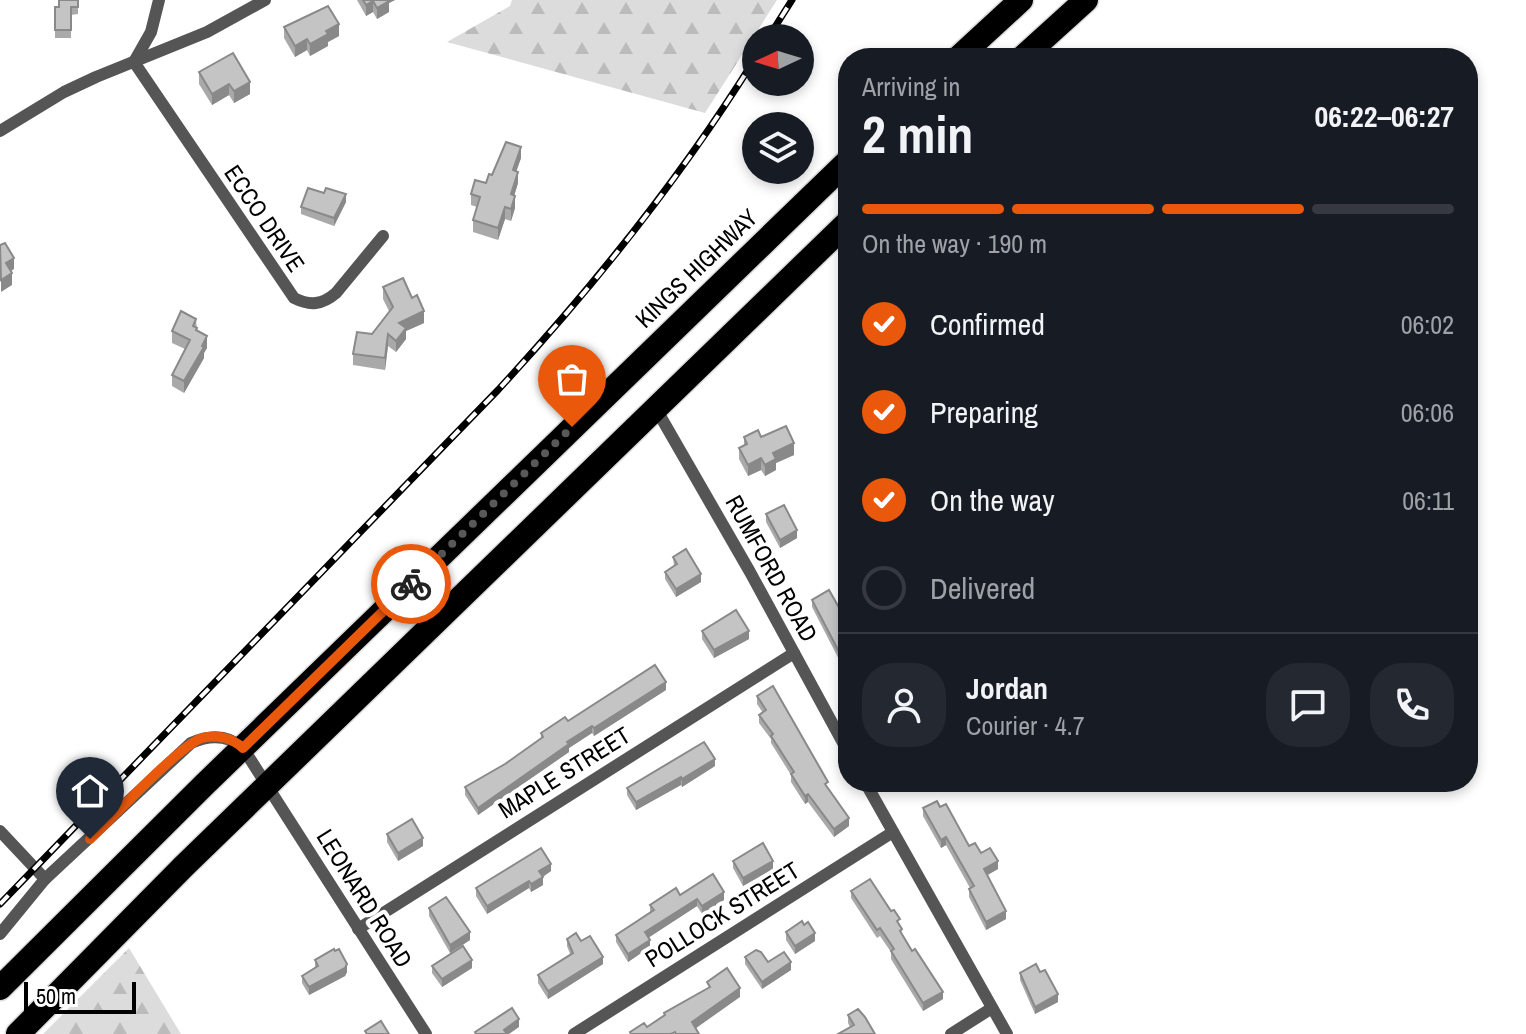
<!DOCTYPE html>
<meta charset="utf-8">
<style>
body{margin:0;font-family:"Archivo Narrow",sans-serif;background:#242831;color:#f1f3f6;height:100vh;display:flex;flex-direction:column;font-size:30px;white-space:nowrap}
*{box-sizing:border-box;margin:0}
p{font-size:26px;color:#9ea1a6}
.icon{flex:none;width:44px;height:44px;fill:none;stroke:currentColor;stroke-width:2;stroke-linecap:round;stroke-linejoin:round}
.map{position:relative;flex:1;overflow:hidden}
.panel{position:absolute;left:838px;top:48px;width:640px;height:744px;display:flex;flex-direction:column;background:#171b24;border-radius:32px;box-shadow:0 4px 12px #0003}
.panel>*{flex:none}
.needle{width:52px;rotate:266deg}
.buttons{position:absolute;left:742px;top:24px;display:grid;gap:16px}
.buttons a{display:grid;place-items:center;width:72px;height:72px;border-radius:50%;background:#171b24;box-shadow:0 4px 12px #0003;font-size:40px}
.scale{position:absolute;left:24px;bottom:20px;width:112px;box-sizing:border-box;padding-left:8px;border:4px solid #000;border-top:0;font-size:22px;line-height:28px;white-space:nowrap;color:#000;-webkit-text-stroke:6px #fff;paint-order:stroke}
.pin{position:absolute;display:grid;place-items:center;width:68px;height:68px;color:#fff;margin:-82px -34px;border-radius:50% 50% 50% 0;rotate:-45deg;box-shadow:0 0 8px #0007}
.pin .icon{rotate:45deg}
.courier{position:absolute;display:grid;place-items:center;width:80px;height:80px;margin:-40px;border:6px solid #ea580c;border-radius:50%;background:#fff;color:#222;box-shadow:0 2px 10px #0007}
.head em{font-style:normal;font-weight:700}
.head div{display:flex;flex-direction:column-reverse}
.head{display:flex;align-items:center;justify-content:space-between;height:136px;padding:0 24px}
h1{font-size:52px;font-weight:700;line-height:60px}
.bar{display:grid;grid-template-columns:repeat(4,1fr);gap:12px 8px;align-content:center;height:96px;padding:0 24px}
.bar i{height:10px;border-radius:6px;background:#363941}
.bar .active{background:#ea580c}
.bar p{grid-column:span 4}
.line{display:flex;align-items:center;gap:20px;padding:0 24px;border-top:2px solid #363941}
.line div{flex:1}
.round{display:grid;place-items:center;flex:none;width:84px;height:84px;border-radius:32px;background:#242831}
ol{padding:0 24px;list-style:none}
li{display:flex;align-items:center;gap:24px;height:88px}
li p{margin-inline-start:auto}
li .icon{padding:8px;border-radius:50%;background:#ea580c;color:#fff;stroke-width:4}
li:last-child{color:#9ea1a6}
li i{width:44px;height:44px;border:4px solid #363941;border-radius:50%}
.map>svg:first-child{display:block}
.forest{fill:url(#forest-firs)}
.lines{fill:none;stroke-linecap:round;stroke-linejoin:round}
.highway-casing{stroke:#dbdbdb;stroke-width:27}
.street{stroke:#555;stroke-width:12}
.highway{stroke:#000;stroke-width:24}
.rail-casing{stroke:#000;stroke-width:7}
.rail{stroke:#fff;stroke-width:4;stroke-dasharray:12;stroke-linecap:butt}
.wall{fill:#a9a9a9}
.shaded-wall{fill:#898989}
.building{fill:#c4c4c4;stroke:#898989;stroke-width:2}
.done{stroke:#595959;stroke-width:8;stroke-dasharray:0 14.4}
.route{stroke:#ea580c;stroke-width:10}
.labels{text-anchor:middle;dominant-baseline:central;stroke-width:8;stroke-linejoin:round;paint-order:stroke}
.street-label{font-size:24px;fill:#000;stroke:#fff}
</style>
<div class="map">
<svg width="1526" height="1034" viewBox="0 0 1526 1034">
<defs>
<pattern id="forest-firs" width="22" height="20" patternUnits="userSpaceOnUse" patternTransform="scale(2)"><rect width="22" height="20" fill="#dcdcdc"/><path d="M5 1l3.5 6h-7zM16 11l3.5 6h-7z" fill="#bbb"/></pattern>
</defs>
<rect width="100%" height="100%" fill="#fff"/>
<g class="forest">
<path d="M512 0H777L705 113 447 42 510 6Z"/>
<path d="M129 948 181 1034H43Z"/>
</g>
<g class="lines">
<g class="highway-casing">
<g id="highway">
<path d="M958 58 1021 0"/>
<path d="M1022 58 1086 0"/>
<path d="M0 988 205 784 848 161"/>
<path d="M18 1034 184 866 848 222"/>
</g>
</g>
<g class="street">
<path d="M134 62 294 298C310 306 322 305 336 293L383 236"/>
<path d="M134 62 151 32 159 0"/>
<path d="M0 131 64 92 96 77 207 32 265 0"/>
<path d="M655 407 750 572 848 752"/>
<path d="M865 782 1007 1034"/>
<path d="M0 831 45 879"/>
<path d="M358 929 794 653"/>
<path d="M0 934 45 879 191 743C209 735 227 734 243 748L426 1034"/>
<path d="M574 1034 893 832"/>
<path d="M951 1034 992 1008"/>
</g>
<use href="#highway" class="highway"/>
<g class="rail-casing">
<g id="rail">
<path d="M768 38 792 0"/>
<path d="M0 904 498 390C594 286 681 178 756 57"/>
</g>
</g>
<use href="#rail" class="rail"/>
</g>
<g class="wall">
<path d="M78 0V14L71 15V38H55V7H59Z"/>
<path d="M357 0H395L389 3V12L377 19 373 12 366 16Z"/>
<path d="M284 27 339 36 328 42V46L310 56 307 50 295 57 284 38Z"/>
<path d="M233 53 250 94 234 103 229 95 212 105 199 84V72Z"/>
<path d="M521 158 516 171 518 183 514 196 515 208 511 221 505 219 498 240 473 232V220L477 207 471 205V194L486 183 492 175Z"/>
<path d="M324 193 346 202 334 226 301 214V207Z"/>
<path d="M383 287 424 323 406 331V339L396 352 388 346 385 370 353 365V354L372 334 389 311 383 299Z"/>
<path d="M196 319 197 331 207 348 204 353V358L184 393 172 386V375L185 349 172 343V331Z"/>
<path d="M744 437H761L794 455 776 463V470L765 476 761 470 748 476 739 459V448L744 445Z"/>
<path d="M766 514 797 538 780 548 766 522Z"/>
<path d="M673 557 701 582 676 597 665 579V572L674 566Z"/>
<path d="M812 600 841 611 848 608V677L812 607Z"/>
<path d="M702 631 749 639 714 658 702 639Z"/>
<path d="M666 690 594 736 592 733 569 748V752L478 815 465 795V787L505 764 541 739V733L568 721Z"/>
<path d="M757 696 828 789 849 826 834 837 808 802 805 804 791 782V775L771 743V739L759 723V715L763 713 757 704Z"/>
<path d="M715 766 682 787 681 785 636 810 627 795V788Z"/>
<path d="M940 807 969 846 981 853 998 869 987 875 1006 919 986 930 969 897V889L970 888 946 845 941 848 923 816V808Z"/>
<path d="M387 834 423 846 398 861 387 842Z"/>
<path d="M733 861 773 869 743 886 733 868Z"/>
<path d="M551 871 543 877V885L531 892 529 888 487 914 476 896V888Z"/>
<path d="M851 891 900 926 902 935 943 999 923 1011 891 959V952L880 936 877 938 851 898Z"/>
<path d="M680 895 724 900 702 914 697 906 649 937 650 947 628 962 616 942V935L650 913V905Z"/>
<path d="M429 908 470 940 450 953 429 916Z"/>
<path d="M786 932 815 941 795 954 786 940Z"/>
<path d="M567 939 581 941 603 964 548 999 538 983V975L570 954 567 946Z"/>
<path d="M745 957 768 962 791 970 762 989 745 964Z"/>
<path d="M315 960 347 972 345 976 309 995 302 983V976L315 968Z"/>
<path d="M432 966 472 968 442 987 432 973Z"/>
<path d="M1020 973 1058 1002 1035 1014 1020 980Z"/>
<path d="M848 1015 875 1034 850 1027 848 1023Z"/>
</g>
<g class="shaded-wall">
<path d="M386 0H395L389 3V12L377 19V8Z"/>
<path d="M373 1V12L366 16V5Z"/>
<path d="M339 24V36L328 42V46L310 56V44L326 31Z"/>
<path d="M307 39V50L295 57V46Z"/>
<path d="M250 82V94L234 103V91Z"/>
<path d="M229 84V95L212 105V94Z"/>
<path d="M521 147V158L513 181V170Z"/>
<path d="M518 172V183L511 206V194Z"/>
<path d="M346 194V202L334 226V218Z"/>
<path d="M515 196V208L511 221V209Z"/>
<path d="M505 207V219L498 240V228Z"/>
<path d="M14 258V269L6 274V263Z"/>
<path d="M12 273V285L1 292V280Z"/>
<path d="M424 311V323L406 331V339L396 352V341L399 323Z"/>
<path d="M388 334V346L385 370V358Z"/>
<path d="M207 336V348L204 353V358L184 393V381Z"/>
<path d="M794 443V455L776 463V470L765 476V465L773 453Z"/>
<path d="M761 458V470L748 476V465Z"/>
<path d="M797 530V538L780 548V540Z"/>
<path d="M701 574V582L676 597V589Z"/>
<path d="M749 631V639L714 658V650Z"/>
<path d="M666 682V690L594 736V728Z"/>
<path d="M592 726V733L569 748V752L478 815V808L567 742Z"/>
<path d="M715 759V766L682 787V779Z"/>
<path d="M681 777V785L636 810V802Z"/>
<path d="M808 794V802L805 804V796Z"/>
<path d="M849 818V826L834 837V829Z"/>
<path d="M946 837V845L941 848V840Z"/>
<path d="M423 838V846L398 861V853Z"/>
<path d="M773 861V869L743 886V878Z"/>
<path d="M998 861V869L984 877V869Z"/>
<path d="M551 864V871L539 879V871Z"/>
<path d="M543 877V885L531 892V884Z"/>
<path d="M529 881V888L487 914V906Z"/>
<path d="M724 892V900L702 914V906Z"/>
<path d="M697 899V906L645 940V932Z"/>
<path d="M1006 911V919L986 930V922Z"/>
<path d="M470 932V940L450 953V945Z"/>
<path d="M815 933V941L795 954V946Z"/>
<path d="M650 940V947L628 962V954Z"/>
<path d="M603 957V964L548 999V991Z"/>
<path d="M472 960V968L442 987V979Z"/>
<path d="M791 962V970L762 989V982Z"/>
<path d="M347 964V972L345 976 309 995V987Z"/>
<path d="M740 988V997L692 1031V1022Z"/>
<path d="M943 992V999L923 1011V1003Z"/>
<path d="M1058 994V1002L1035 1014V1007Z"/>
<path d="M519 1019V1027L509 1034H504V1030Z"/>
</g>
<g class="building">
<path d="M59 0H78V7H71V30H55V7H59Z"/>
<path d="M363 0H389V1L377 8 373 1 366 5Z"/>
<path d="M328 6 339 24 326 31 328 34 310 44 307 39 295 46 284 27Z"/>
<path d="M233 53 250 82 234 91 229 84 212 94 199 72Z"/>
<path d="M506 142 521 147 513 170 518 172 511 194 515 196 511 209 505 207 498 228 473 220 480 197 471 194 475 180 486 183 489 174 492 175Z"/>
<path d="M308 188 324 193 326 188 346 194 334 218 301 207Z"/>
<path d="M5 243 14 258 6 263 12 273 1 280 0 245Z"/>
<path d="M403 278 412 298 417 295 424 311 399 323 406 328 396 341 388 334 385 358 353 354 357 332 372 334 393 307 383 287Z"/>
<path d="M181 311 196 319 193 326 197 328 196 330 207 336 202 346 204 347 184 381 172 375 190 340 172 331Z"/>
<path d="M786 426 794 443 773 453 776 459 765 465 761 458 748 465 739 448 747 444 744 437 758 430 761 437Z"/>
<path d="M784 505 797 530 780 540 766 514Z"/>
<path d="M686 549 701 574 676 589 665 572 677 564 673 557Z"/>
<path d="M829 590 841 611 848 608V669L812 600Z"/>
<path d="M736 610 749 631 714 650 702 631Z"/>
<path d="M655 665 666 682 594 728 592 726 567 742 569 744 478 808 465 787 505 764 543 737 541 733 565 717 568 721Z"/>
<path d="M773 686 828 782 825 784 849 818 834 829 808 794 805 796 791 774 794 772 771 736 773 734 759 715 766 710 757 696Z"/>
<path d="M704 742 715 759 682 779 681 777 636 802 627 788Z"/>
<path d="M937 801 940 807 946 804 969 846 975 843 981 853 990 848 998 861 984 869 1006 911 986 922 969 889 974 886 946 837 941 840 923 808Z"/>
<path d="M412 819 423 838 398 853 387 834Z"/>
<path d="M763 843 773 861 743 878 733 861Z"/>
<path d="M541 848 551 864 539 871 543 877 531 884 529 881 487 906 476 888Z"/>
<path d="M713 874 724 892 702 906 697 899 645 932 650 940 628 954 616 935 654 910 650 905 676 888 680 895Z"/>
<path d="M870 879 891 911 894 910 900 919 897 921 902 929 900 931 912 951 915 949 943 992 923 1003 891 951 894 949 880 928 877 930 851 891Z"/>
<path d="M446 897 470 932 450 945 429 908Z"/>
<path d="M802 921 804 925 808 922 815 933 795 946 786 932Z"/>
<path d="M576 933 581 941 590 936 603 957 548 991 538 975 573 953 567 939Z"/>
<path d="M463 946 472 960 442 979 432 966Z"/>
<path d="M334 949 335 951 339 949 347 964 345 968 309 987 302 976 318 966 315 960Z"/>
<path d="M756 950 761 952 768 962 784 952 791 962 762 982 745 957Z"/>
<path d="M1036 964 1040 972 1045 970 1058 994 1035 1007 1020 973Z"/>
<path d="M727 968 740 988 692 1022 699 1034H676L675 1032 671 1034H631L630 1032 644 1023 647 1027 665 1015 664 1013 710 987 707 982Z"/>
<path d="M512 1008 519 1019 504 1030 507 1034H476L475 1032Z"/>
<path d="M858 1009 865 1017 875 1034H838L854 1025 848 1015Z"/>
<path d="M381 1021 389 1034H367L365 1031Z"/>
</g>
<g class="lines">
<path class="done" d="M411 584 572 427"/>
<path class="route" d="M90 839C110 820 181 744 202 738 216 734 232 738 243 748L411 584"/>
</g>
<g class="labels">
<g class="street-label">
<text transform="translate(265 218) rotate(56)">ECCO DRIVE</text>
<text transform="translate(696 268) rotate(-44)">KINGS HIGHWAY</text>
<text transform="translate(772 568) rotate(61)">RUMFORD ROAD</text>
<text transform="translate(564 772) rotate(-32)">MAPLE STREET</text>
<text transform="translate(365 898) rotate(58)">LEONARD ROAD</text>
<text transform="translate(722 914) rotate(-32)">POLLOCK STREET</text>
</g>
</g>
</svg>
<div class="buttons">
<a><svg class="needle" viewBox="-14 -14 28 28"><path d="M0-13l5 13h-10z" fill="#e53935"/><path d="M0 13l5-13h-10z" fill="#9ea1a6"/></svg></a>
<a><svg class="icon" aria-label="layers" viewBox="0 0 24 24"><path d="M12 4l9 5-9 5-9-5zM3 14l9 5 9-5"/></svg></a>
</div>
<div class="scale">50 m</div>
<div class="pin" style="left:572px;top:427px;background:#ea580c"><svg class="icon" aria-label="bag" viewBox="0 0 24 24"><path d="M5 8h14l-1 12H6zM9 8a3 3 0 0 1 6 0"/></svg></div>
<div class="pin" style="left:90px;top:839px;background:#1f2937"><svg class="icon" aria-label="home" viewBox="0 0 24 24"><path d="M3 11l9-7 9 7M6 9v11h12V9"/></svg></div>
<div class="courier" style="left:411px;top:584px"><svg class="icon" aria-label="bike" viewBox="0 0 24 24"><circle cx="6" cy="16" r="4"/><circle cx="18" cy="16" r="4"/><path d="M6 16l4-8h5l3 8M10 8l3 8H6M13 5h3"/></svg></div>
<section class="panel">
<div class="head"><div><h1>2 min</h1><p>Arriving in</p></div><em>06:22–06:27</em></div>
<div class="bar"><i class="active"></i><i class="active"></i><i class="active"></i><i></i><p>On the way · 190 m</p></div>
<ol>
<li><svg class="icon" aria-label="check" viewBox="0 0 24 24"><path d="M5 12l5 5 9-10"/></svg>Confirmed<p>06:02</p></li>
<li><svg class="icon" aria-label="check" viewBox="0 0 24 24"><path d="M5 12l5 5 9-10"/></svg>Preparing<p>06:06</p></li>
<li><svg class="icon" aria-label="check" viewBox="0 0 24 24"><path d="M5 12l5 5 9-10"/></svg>On the way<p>06:11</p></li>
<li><i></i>Delivered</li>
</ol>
<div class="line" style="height:144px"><a class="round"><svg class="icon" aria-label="person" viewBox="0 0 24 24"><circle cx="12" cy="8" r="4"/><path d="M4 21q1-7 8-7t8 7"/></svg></a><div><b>Jordan</b><p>Courier · 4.7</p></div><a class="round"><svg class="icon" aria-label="chat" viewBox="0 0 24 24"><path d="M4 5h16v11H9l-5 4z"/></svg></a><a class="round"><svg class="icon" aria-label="phone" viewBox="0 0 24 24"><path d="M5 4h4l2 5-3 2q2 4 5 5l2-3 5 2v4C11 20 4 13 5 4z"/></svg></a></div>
</section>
</div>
